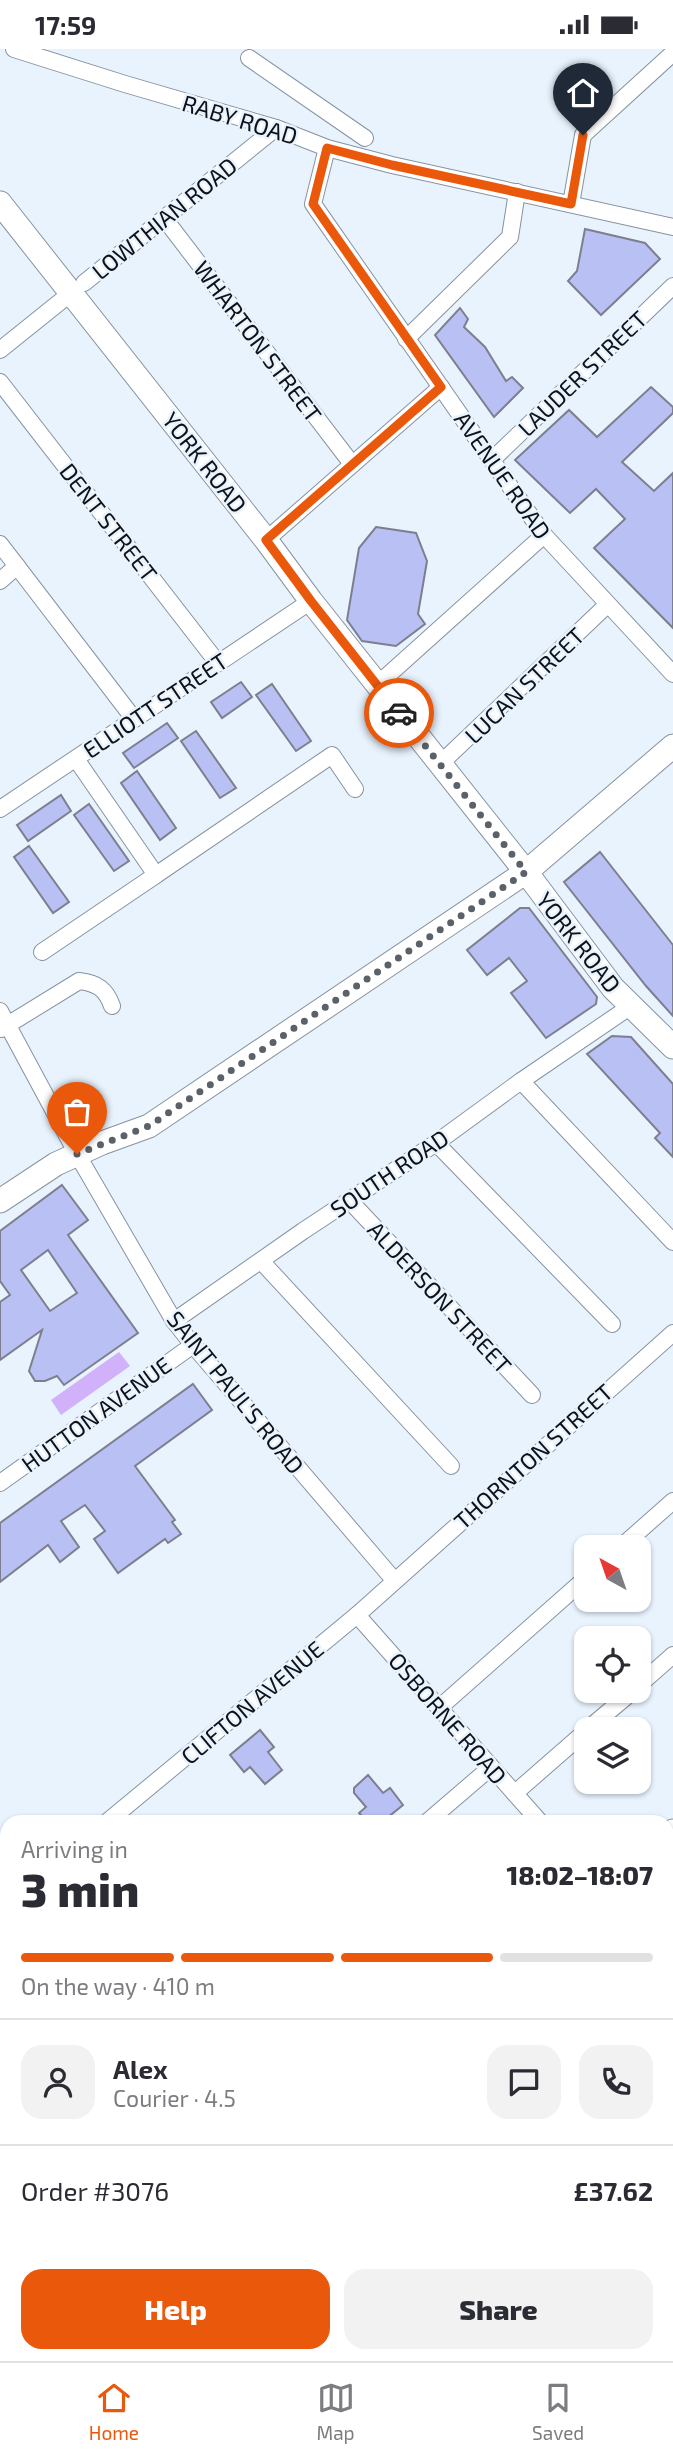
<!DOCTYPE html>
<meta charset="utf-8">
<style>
body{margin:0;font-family:"Exo 2",sans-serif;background:#f2f2f3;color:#2b2b33;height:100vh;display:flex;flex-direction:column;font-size:26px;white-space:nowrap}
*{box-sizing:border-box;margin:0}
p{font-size:23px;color:#7c7c81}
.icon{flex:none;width:38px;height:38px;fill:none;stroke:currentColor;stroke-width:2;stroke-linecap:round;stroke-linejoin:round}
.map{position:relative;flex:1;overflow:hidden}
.side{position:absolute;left:0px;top:1766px;width:674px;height:548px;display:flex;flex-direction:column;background:#fff;border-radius:21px 21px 0 0;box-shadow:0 2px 5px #0004}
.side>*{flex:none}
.needle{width:46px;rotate:320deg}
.buttons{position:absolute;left:574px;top:1486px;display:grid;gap:14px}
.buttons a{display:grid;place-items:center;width:77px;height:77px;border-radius:14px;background:#fff;box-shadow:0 2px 5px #0004;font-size:35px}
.pin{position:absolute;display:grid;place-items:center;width:60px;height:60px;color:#fff;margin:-72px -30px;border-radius:50% 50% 50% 0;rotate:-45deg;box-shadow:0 0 7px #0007}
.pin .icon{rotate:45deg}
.courier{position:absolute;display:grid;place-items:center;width:70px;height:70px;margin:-35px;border:5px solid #ea580c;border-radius:50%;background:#fff;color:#222;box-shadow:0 2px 9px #0007}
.head em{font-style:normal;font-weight:800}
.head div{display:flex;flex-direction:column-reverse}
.head{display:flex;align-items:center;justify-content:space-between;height:119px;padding:0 21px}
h1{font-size:46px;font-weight:800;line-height:52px}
.bar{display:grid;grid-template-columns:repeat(4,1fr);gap:10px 7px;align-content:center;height:84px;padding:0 21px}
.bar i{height:9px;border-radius:5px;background:#e1e1e2}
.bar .current{background:#ea580c}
.bar p{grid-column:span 4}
.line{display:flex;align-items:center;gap:18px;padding:0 21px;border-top:2px solid #e1e1e2}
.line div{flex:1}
.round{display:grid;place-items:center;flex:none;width:74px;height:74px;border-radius:21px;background:#f2f2f3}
.primary-button{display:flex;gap:14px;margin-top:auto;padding:14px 21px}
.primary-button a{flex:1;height:80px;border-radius:21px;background:#ea580c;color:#fff;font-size:28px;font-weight:800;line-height:80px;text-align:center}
.primary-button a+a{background:#f2f2f3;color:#2b2b33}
.status{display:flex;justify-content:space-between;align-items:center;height:49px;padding:0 35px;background:#fff;direction:ltr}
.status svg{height:19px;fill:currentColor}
.menu{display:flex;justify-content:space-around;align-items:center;height:98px;border-top:2px solid #e1e1e2;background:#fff;font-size:19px;color:#7c7c81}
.menu a{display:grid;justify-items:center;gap:4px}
.menu .current{color:#ea580c}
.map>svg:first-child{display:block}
.green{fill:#d1b1fa}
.building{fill:#b8c0f4;stroke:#7d7f8f;stroke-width:2;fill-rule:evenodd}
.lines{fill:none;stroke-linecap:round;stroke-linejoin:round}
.street-casing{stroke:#87939f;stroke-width:18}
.secondary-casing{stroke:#87939f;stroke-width:25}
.street{stroke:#fff;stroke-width:16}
.secondary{stroke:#fff;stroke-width:23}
.done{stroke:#5b6168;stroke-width:7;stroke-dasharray:0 12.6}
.route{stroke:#ea580c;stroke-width:9}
.labels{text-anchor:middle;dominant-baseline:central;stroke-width:5;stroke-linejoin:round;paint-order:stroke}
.street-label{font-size:23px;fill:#0e1217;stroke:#e9f3fe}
</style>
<div class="status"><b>17:59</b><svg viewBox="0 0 49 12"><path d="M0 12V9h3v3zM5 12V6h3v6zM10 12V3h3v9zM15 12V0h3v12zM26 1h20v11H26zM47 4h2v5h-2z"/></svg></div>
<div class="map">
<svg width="673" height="2312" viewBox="0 0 673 2312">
<rect width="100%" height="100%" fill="#e9f3fe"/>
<path class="green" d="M119 1303 130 1317 61 1366 51 1351Z"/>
<g class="building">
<path d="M585 180 645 194 660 210 601 266 568 232 577 222Z"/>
<path d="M460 259 468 270 464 278 485 298 506 332 512 328 523 339 494 368 435 286Z"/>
<path d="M651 338 673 358V364L622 413 654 442 673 424V579L594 499 625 470 596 440 570 464 515 411 569 361 597 388Z"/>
<path d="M376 478 416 484 427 512 418 565 425 575 396 597 362 592 347 571 359 499Z"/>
<path d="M241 633 252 648 222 669 211 653Z"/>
<path d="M272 635 311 692 296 702 256 646Z"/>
<path d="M167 674 178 689 134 719 123 704Z"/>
<path d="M196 682 236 739 220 749 181 692Z"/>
<path d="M137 722 176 779 160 791 121 734Z"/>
<path d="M61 746 71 762 28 792 17 776Z"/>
<path d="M89 755 129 812 114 822 74 766Z"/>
<path d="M29 797 69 853 53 864 14 808Z"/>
<path d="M600 803 673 896V967L646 937 564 833Z"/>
<path d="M520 859H529L597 948 596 955 546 989 511 944 527 932 509 909 487 926 467 901Z"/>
<path d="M612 987 631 988 673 1035V1108L655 1089 660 1084 587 1005Z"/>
<path d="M62 1136 88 1171 68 1186 138 1284 64 1336 57 1327 45 1332H35L29 1322 42 1281 0 1311V1253L10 1246 0 1232V1182ZM48 1201 77 1244 50 1262 21 1221Z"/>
<path d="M193 1335 212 1361 135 1417 175 1471 172 1473 181 1485 168 1494 165 1490 118 1524 94 1490 105 1482 85 1456 61 1472 79 1498 60 1513 48 1496 0 1533V1474Z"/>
<path d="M260 1681 274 1698 268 1703 282 1721 265 1735 250 1718 244 1723 230 1706Z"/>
<path d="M368 1726 383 1744 390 1739 403 1756 382 1773H367L359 1764 366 1758 354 1744V1739Z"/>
</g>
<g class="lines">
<g class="street-casing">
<g id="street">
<path d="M14 0 125 35 276 79 327 99 392 116 673 178"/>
<path d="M249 9 365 89"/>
<path d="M327 99 313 155 544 486 673 625"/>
<path d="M571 155 583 86 673 4"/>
<path d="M164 169 352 415"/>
<path d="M84 234 276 79"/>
<path d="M406 290 510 188 517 143"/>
<path d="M0 301 71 244"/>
<path d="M0 333 217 613"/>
<path d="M492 411 673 237"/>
<path d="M266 491 441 338"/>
<path d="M0 495 134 670"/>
<path d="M0 532 17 517"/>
<path d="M377 636 544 486"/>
<path d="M76 710 156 826 332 706 355 740"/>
<path d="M440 715 607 556"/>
<path d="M0 760 311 552"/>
<path d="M42 903 156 826"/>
<path d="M0 962 77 1105 174 1272 193 1296 394 1531"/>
<path d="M1 980 79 932C97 934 106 940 112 957"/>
<path d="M521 1032 673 1193"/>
<path d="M436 1094 612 1275"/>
<path d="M349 1151 532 1346"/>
<path d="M261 1212 451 1417"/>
<path d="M174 1272 303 1182 436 1094 521 1032 631 957"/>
<path d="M0 1434 193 1296"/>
<path d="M621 1498 673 1452"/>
<path d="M357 1566 540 1773"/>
<path d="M639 1636 673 1606"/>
<path d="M439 1659 586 1529"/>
<path d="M588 1680 633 1642"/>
<path d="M515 1744 586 1682"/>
<path d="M107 1773 357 1566 673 1284"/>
<path d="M427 1773 490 1719"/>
<path d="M0 1862 7 1856"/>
<path d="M667 1909 673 1915"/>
<path d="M0 2041 7 2050"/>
<path d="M667 2092 673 2099"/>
<path d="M0 2114 7 2108"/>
<path d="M315 2306 320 2312"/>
<path d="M602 2306 607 2312"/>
</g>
</g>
<g class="secondary-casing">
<g id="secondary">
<path d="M0 154 266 491 311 552 526 823 613 939 673 998"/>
<path d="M0 1152 56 1115 102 1094 149 1077 526 823 673 697"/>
<path d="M667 1788 673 1782"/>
<path d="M77 2312 83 2306"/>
</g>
</g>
<use href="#street" class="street"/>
<use href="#secondary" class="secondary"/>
</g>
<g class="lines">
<path class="done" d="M77 1105 149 1077 526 823 399 664"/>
<path class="route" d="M399 664 311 552 266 491 441 338 313 155 327 99 392 116 571 155 583 86"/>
</g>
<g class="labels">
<g class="street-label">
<text transform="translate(240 70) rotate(17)">RABY ROAD</text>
<text transform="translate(164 169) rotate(-39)">LOWTHIAN ROAD</text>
<text transform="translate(258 292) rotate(53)">WHARTON STREET</text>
<text transform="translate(582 324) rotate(-44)">LAUDER STREET</text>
<text transform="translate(205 413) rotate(52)">YORK ROAD</text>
<text transform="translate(503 426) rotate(55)">AVENUE ROAD</text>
<text transform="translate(109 473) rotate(52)">DENT STREET</text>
<text transform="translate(524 636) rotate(-44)">LUCAN STREET</text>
<text transform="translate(155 656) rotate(-34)">ELLIOTT STREET</text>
<text transform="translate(579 893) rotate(52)">YORK ROAD</text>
<text transform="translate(389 1124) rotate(-34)">SOUTH ROAD</text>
<text transform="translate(440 1248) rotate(47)">ALDERSON STREET</text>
<text transform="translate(236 1343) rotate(51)">SAINT PAUL'S ROAD</text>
<text transform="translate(96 1365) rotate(-36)">HUTTON AVENUE</text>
<text transform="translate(533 1407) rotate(-42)">THORNTON STREET</text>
<text transform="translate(252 1653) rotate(-40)">CLIFTON AVENUE</text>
<text transform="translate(448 1669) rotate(49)">OSBORNE ROAD</text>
</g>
</g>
</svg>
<div class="buttons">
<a><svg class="needle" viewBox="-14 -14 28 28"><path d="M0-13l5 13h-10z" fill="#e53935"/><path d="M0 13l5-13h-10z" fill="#7c7c81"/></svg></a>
<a><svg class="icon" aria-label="locate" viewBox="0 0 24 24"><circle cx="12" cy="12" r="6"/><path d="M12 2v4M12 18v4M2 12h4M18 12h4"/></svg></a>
<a><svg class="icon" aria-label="layers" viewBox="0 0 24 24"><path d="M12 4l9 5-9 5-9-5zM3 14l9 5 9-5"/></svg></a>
</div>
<div class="pin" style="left:77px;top:1105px;background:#ea580c"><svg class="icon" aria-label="bag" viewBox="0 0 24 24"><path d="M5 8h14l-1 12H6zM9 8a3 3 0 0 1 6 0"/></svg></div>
<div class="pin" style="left:583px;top:86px;background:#1f2937"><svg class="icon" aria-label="home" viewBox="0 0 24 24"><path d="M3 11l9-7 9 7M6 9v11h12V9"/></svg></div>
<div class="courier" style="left:399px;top:664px"><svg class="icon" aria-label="car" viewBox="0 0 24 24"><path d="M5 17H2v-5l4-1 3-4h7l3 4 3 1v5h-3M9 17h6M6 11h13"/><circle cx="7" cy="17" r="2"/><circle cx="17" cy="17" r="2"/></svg></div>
<section class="side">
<div class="head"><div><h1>3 min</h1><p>Arriving in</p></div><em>18:02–18:07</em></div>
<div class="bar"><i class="current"></i><i class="current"></i><i class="current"></i><i></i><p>On the way · 410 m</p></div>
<div class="line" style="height:126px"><a class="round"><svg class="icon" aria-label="person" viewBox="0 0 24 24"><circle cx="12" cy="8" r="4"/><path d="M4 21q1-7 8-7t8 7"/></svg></a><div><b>Alex</b><p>Courier · 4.5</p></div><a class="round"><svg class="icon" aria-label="chat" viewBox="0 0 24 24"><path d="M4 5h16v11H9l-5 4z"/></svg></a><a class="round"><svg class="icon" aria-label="phone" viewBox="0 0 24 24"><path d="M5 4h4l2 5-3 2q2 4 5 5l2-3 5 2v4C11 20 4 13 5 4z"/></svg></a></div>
<div class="line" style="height:91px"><div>Order #3076</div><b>£37.62</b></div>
<div class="primary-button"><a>Help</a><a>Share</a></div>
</section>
</div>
<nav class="menu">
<a class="current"><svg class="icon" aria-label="home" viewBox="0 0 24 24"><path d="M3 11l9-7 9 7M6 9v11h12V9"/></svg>Home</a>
<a><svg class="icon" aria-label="map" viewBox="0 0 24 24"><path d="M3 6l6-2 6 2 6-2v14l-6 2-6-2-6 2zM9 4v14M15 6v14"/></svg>Map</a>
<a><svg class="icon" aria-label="saved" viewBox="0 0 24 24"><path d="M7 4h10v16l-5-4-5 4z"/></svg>Saved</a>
</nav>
